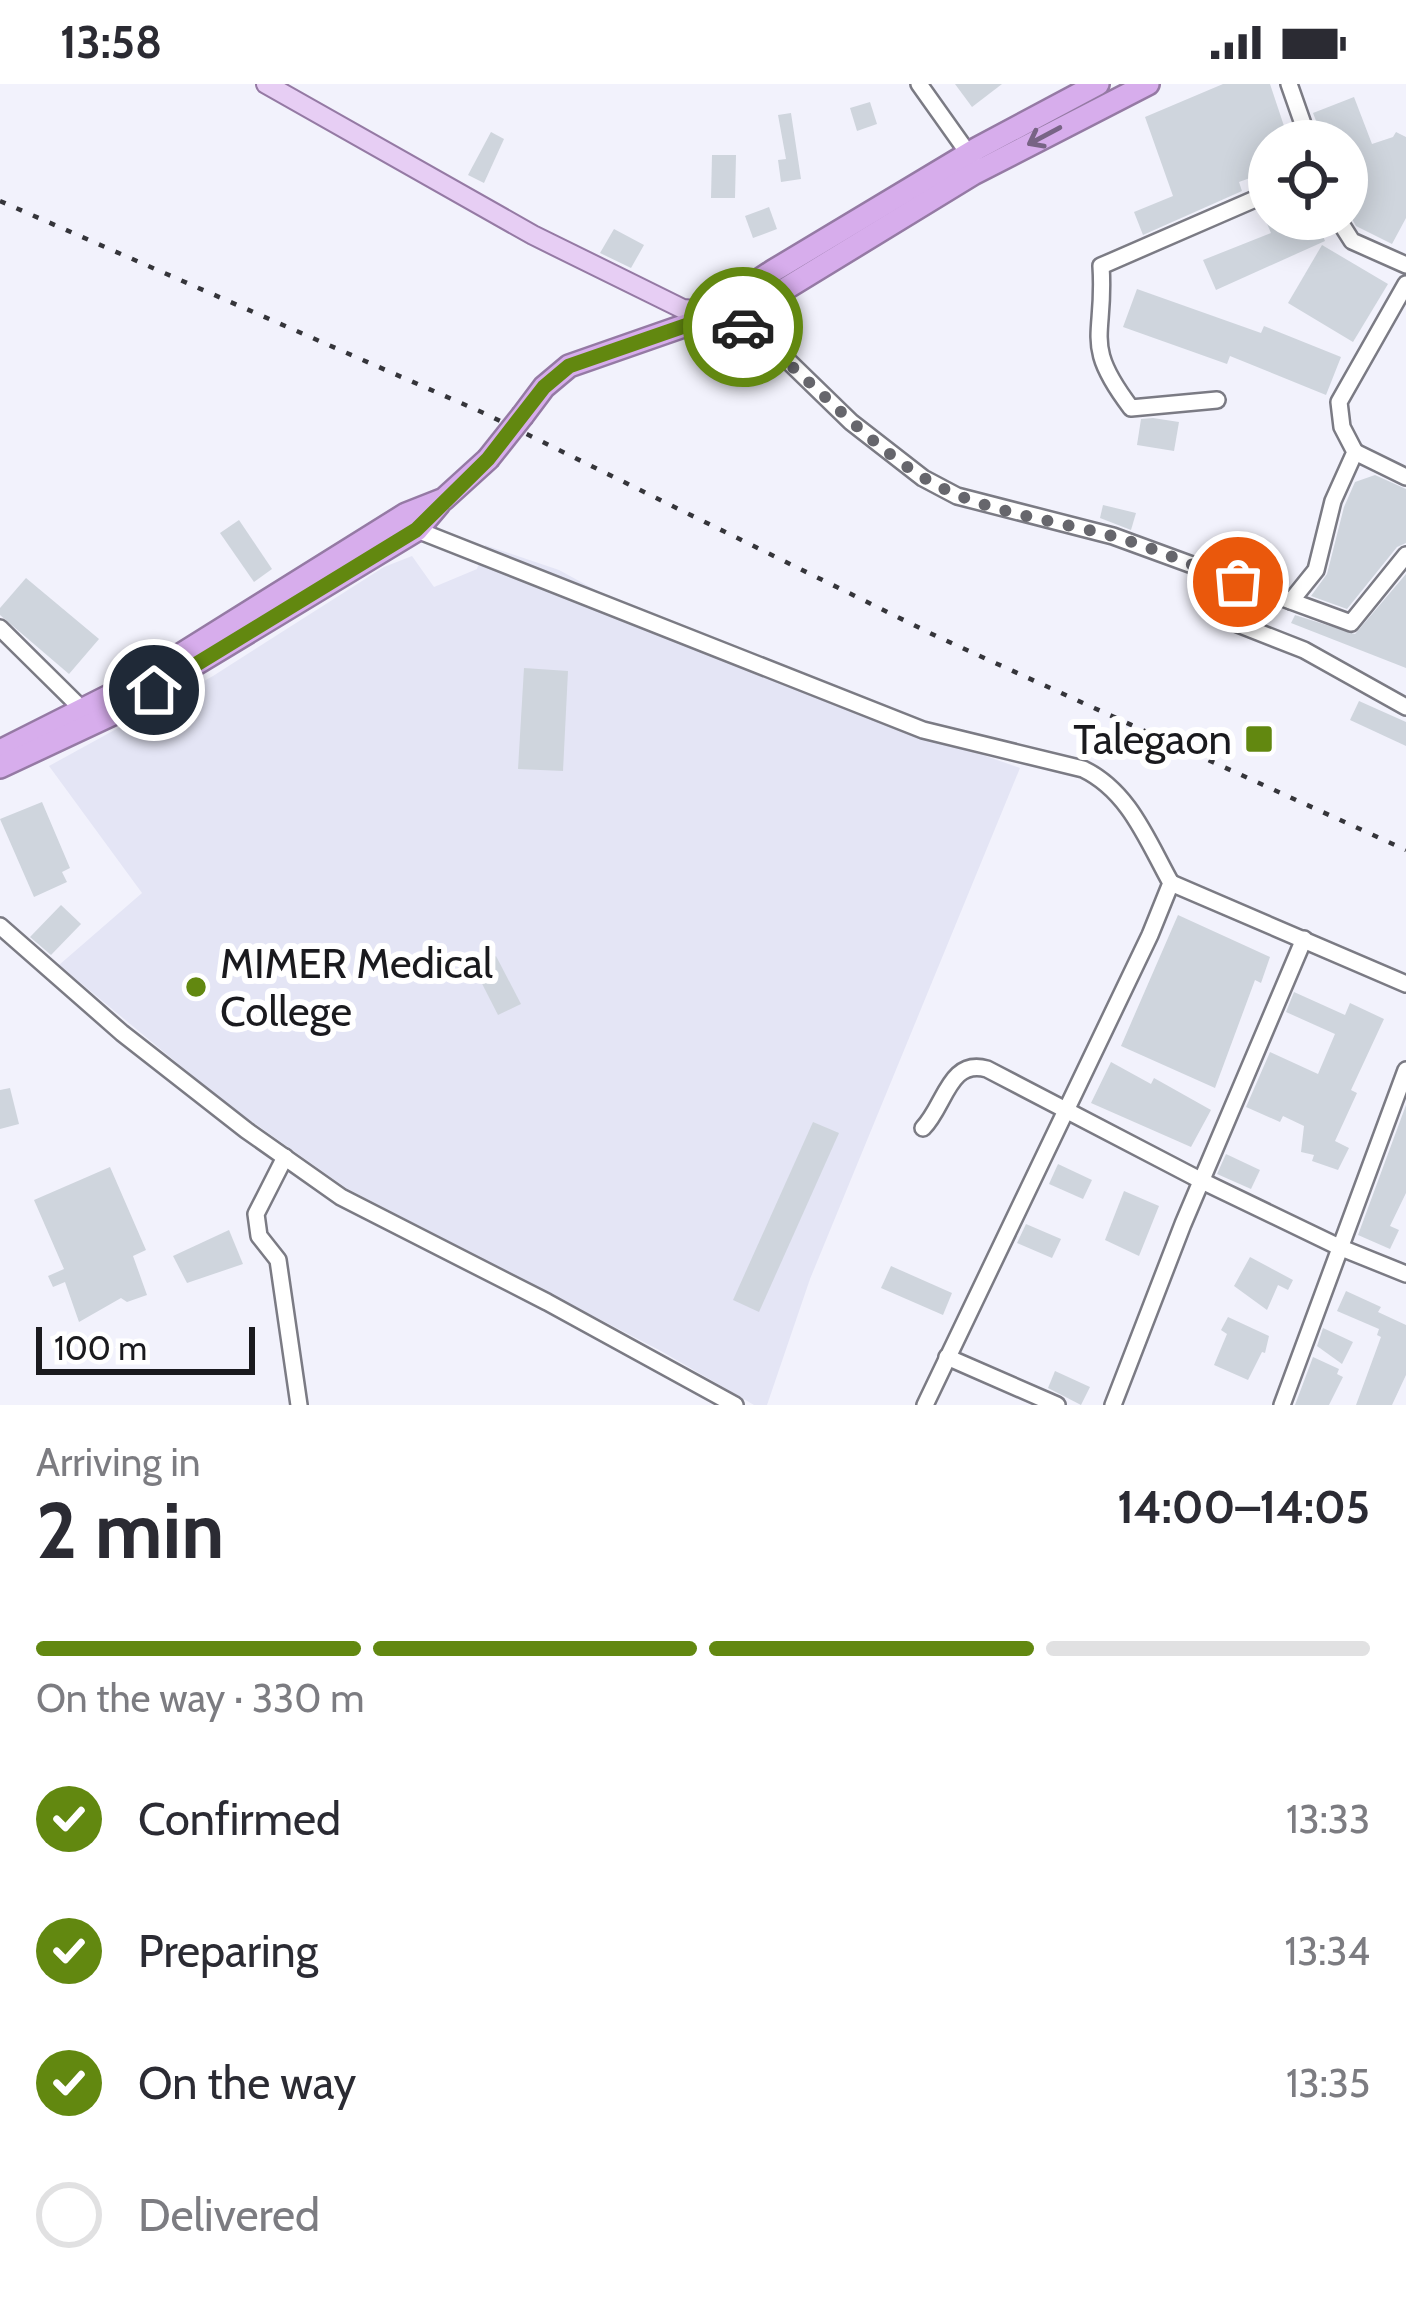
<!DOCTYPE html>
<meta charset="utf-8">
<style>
body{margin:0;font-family:Cabin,sans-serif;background:#f7f7f7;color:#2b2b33;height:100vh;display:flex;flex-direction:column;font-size:45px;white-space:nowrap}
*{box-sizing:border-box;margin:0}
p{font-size:39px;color:#7c7c81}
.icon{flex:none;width:66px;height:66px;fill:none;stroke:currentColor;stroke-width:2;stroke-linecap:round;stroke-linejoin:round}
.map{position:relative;height:1321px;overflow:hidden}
.panel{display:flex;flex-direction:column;background:#fff;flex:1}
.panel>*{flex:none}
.tools{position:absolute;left:1248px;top:36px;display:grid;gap:24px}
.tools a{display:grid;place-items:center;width:120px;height:120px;border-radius:50%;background:#fff;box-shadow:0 6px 30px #0003;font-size:60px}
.scale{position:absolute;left:36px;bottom:30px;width:219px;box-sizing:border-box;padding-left:12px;border:6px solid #1a1a1e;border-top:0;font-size:33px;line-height:42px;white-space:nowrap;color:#1a1a1e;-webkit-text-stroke:9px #fff;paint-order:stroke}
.pin{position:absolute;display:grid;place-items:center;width:102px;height:102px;color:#fff;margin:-51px;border:6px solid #fff;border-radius:50%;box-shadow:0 3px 12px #0007}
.courier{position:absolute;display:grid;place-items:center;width:120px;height:120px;margin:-60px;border:9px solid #628810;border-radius:50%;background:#fff;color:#222;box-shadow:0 3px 15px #0007}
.headline em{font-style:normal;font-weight:700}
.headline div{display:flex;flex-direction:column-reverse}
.headline{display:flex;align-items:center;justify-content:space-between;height:204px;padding:0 36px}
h1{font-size:78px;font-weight:700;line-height:90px}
.bar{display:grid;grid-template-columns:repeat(4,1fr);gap:18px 12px;align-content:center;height:144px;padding:0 36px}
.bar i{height:15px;border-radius:9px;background:#e1e1e2}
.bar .current{background:#628810}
.bar p{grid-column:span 4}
ol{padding:0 36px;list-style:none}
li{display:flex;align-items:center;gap:36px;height:132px}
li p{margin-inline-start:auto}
li .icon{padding:12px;border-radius:50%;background:#628810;color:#fff;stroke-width:4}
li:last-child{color:#7c7c81}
li i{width:66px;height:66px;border:6px solid #e1e1e2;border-radius:50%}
.status{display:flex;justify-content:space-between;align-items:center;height:84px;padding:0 60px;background:#fff;direction:ltr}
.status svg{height:33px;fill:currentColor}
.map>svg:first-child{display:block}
.built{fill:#e4e5f5}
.building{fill:#cfd5dd}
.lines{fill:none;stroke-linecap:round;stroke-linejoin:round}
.minor-casing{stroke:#7b7b84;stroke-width:20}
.major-casing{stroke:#957aa4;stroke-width:22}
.highway-casing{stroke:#957aa4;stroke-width:26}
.minor{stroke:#fff;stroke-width:15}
.major{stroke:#e7cef4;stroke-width:18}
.highway{stroke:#d7adec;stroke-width:21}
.rail{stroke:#35353a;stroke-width:4.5;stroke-dasharray:6 12;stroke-linecap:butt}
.highway-bridge-casing{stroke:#957aa4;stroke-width:26;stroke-linecap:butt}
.highway-bridge{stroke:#d7adec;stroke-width:21}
.oneway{stroke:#786485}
.done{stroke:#66666c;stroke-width:12;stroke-dasharray:0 21.6}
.route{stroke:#628810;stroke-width:15}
.poi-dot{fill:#628810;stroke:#fff;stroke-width:4.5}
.labels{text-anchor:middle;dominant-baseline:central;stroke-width:12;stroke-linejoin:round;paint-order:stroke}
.poi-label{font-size:42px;fill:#1a1a1e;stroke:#fff;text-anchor:end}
</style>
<div class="status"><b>13:58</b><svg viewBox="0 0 49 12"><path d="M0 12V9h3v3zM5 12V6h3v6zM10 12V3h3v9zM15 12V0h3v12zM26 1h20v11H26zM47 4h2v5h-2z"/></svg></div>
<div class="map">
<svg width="1406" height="1321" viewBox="0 0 1406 1321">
<rect width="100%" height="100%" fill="#f2f2fc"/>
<path class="built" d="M485 461 559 486 720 574 803 608 1020 684 810 1195 767 1321H754L661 1267 346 1104 223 1017 59 881 142 809 49 682 213 592 384 483 412 472 434 503 477 485Z"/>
<g class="building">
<path d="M955 0H1002L972 23Z"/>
<path d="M1223 0H1270L1289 57H1269V87L1239 98 1242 107 1143 151 1134 128 1173 112 1145 33Z"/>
<path d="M1354 13 1372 60 1393 53 1396 48 1406 53V134L1392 160 1356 142 1351 133 1353 129 1347 115V51L1324 57 1313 29Z"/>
<path d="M870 18 877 40 857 47 850 24Z"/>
<path d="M791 29 801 95 781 98 778 76 786 75 778 31Z"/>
<path d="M491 48 504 55 484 99 468 91Z"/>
<path d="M712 71H736L735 114H711Z"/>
<path d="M769 123 777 145 753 154 745 132Z"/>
<path d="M1265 135H1316L1325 157 1216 206 1203 176 1271 149Z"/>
<path d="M614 145 644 161 631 184 600 169Z"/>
<path d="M1322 161 1388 200 1353 258 1288 219Z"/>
<path d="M1137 205 1261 249 1264 242 1341 273 1326 311 1230 272 1227 280 1123 243Z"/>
<path d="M1153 334 1179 338 1174 367 1137 361 1141 335Z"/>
<path d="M1375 391 1406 405V459L1397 463 1347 525 1311 512 1327 490 1344 423 1355 398Z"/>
<path d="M1103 421 1136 429 1131 446 1100 434Z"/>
<path d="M239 436 272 485 254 498 220 449Z"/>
<path d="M1406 490V584L1291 539 1295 531 1355 550Z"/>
<path d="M26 494 99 555 69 590 0 531V524Z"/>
<path d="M524 584 568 587 563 687 518 685Z"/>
<path d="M1359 617 1406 638V662L1350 636Z"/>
<path d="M42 718 70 784 62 788 67 798 34 813 0 735Z"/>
<path d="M61 821 81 840 51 871 30 853Z"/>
<path d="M1178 831 1270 873 1261 899 1255 896 1215 1004 1121 962Z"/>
<path d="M496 872 521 920 498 931 474 884Z"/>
<path d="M1294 908 1345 931 1350 919 1384 935 1351 1006 1357 1009 1335 1057 1349 1064 1338 1086 1312 1077 1314 1071 1301 1068 1304 1042 1283 1032 1280 1038 1246 1023 1270 968 1318 990 1335 950 1286 928Z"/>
<path d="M1111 978 1151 1000 1154 994 1211 1026 1191 1063 1091 1019Z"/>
<path d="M10 1004 19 1040 0 1045V1006Z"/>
<path d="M1406 1021V1109L1390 1142 1399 1146 1390 1165 1358 1151Z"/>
<path d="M813 1038 839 1049 759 1228 733 1216Z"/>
<path d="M1226 1070 1260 1086 1251 1105 1217 1090Z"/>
<path d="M1058 1080 1092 1096 1083 1115 1049 1100Z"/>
<path d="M110 1083 146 1166 133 1172 147 1211 127 1218 121 1214 79 1238 65 1198 53 1203 48 1192 64 1185 34 1116Z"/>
<path d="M1124 1107 1159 1122 1139 1172 1105 1156Z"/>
<path d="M1026 1140 1061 1155 1052 1174 1017 1159Z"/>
<path d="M229 1146 243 1180 187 1199 173 1172Z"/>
<path d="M1250 1173 1293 1196 1288 1206 1278 1201 1267 1226 1234 1202Z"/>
<path d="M891 1182 952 1209 943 1231 881 1204Z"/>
<path d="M1346 1207 1381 1223 1378 1228 1406 1241V1291L1392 1321H1356L1381 1253 1377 1251 1379 1245 1337 1227Z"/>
<path d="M1228 1233 1269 1252 1265 1269 1262 1268 1248 1296 1214 1281 1227 1250 1221 1246Z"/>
<path d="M1323 1244 1353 1258 1342 1280 1317 1262Z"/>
<path d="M1313 1273 1339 1285 1337 1290 1343 1293 1329 1321H1295Z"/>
<path d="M1055 1287 1090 1303 1081 1321 1048 1304Z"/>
</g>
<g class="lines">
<g class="minor-casing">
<g id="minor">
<path d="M919 0 973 76"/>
<path d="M1289 0 1309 57"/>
<path d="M1338 135 1352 157 1406 181"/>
<path d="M722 229 781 270 851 338 923 394 957 412 1113 452 1351 539 1406 471"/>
<path d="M1217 316 1131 324C1081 258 1106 254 1101 182L1269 109"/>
<path d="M1355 368 1406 393"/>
<path d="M417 446 923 646 1083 685C1129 707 1147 756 1171 799L1150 851 925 1321"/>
<path d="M1239 498 1225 535 1304 566 1406 623"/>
<path d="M1291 517 1316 486 1333 417 1355 368 1342 343 1339 318 1406 200"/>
<path d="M0 544 84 627"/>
<path d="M1171 799 1406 900"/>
<path d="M0 842 122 949 246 1046 341 1113 547 1218 735 1321"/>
<path d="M923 1044C945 1022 949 974 987 985L1202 1097 1339 1163 1406 1190"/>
<path d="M285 1073 256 1130 259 1152 278 1176 299 1321"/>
<path d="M947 1273 1057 1321"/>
<path d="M1113 1321 1183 1140 1304 855"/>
<path d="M1282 1321 1406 986"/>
</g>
</g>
<g class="major-casing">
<path id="major" d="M266 0 533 151 683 225 720 228"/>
</g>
<g class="highway-casing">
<g id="highway">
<path d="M738 223 747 204 773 187 978 64 1098 0"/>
<path d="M523 331 544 303 569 282 738 223 762 219 973 90 1148 0"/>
<path d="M0 667 137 598 406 430 444 415 488 375"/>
<path d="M0 683 113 630 417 446 439 420"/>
</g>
</g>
<use href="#minor" class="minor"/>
<use href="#major" class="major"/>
<use href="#highway" class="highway"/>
<path class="rail" d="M0 117 486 330 936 552 1406 766"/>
<g class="highway-bridge-casing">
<path id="highway-bridge" d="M488 375 523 331"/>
</g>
<use href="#highway-bridge" class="highway-bridge"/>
</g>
<defs><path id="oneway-shaft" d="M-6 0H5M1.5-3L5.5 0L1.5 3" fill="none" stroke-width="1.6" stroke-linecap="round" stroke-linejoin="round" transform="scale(3)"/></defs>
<use class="oneway" href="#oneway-shaft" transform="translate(1044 52) rotate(152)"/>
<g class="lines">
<path class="done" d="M743 243C808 289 858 354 926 395 980 428 1049 435 1109 451 1153 463 1195 483 1238 498"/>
<path class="route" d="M154 606 416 446 488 375 544 303 569 282 722 229 743 243"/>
</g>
<g class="poi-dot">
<rect x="1244" y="640" width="30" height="30" rx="6"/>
<circle cx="196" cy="903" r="12"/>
</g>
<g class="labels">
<g class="poi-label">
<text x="1232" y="655">Talegaon</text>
<text x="220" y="879" text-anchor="start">MIMER Medical<tspan x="220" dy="48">College</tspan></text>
</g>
</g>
</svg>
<div class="tools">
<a><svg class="icon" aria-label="locate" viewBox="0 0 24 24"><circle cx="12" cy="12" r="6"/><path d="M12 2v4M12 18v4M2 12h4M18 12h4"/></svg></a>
</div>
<div class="scale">100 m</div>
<div class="pin" style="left:1238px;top:498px;background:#ea580c"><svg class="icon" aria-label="bag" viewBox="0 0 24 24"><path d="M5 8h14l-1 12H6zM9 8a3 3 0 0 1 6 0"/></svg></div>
<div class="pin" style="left:154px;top:606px;background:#1f2937"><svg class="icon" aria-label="home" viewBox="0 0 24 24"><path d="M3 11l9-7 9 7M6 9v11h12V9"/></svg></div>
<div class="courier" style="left:743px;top:243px"><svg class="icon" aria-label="car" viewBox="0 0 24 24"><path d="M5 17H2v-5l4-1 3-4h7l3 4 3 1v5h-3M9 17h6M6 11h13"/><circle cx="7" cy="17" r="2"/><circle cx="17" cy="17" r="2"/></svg></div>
</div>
<section class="panel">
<div class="headline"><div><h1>2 min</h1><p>Arriving in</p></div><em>14:00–14:05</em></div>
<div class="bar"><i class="current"></i><i class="current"></i><i class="current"></i><i></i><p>On the way · 330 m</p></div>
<ol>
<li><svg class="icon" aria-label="check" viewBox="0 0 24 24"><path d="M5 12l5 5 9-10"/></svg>Confirmed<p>13:33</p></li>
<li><svg class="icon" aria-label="check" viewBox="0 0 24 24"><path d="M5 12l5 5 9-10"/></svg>Preparing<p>13:34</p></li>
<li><svg class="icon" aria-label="check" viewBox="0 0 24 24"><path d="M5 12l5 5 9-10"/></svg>On the way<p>13:35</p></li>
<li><i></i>Delivered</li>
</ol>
</section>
